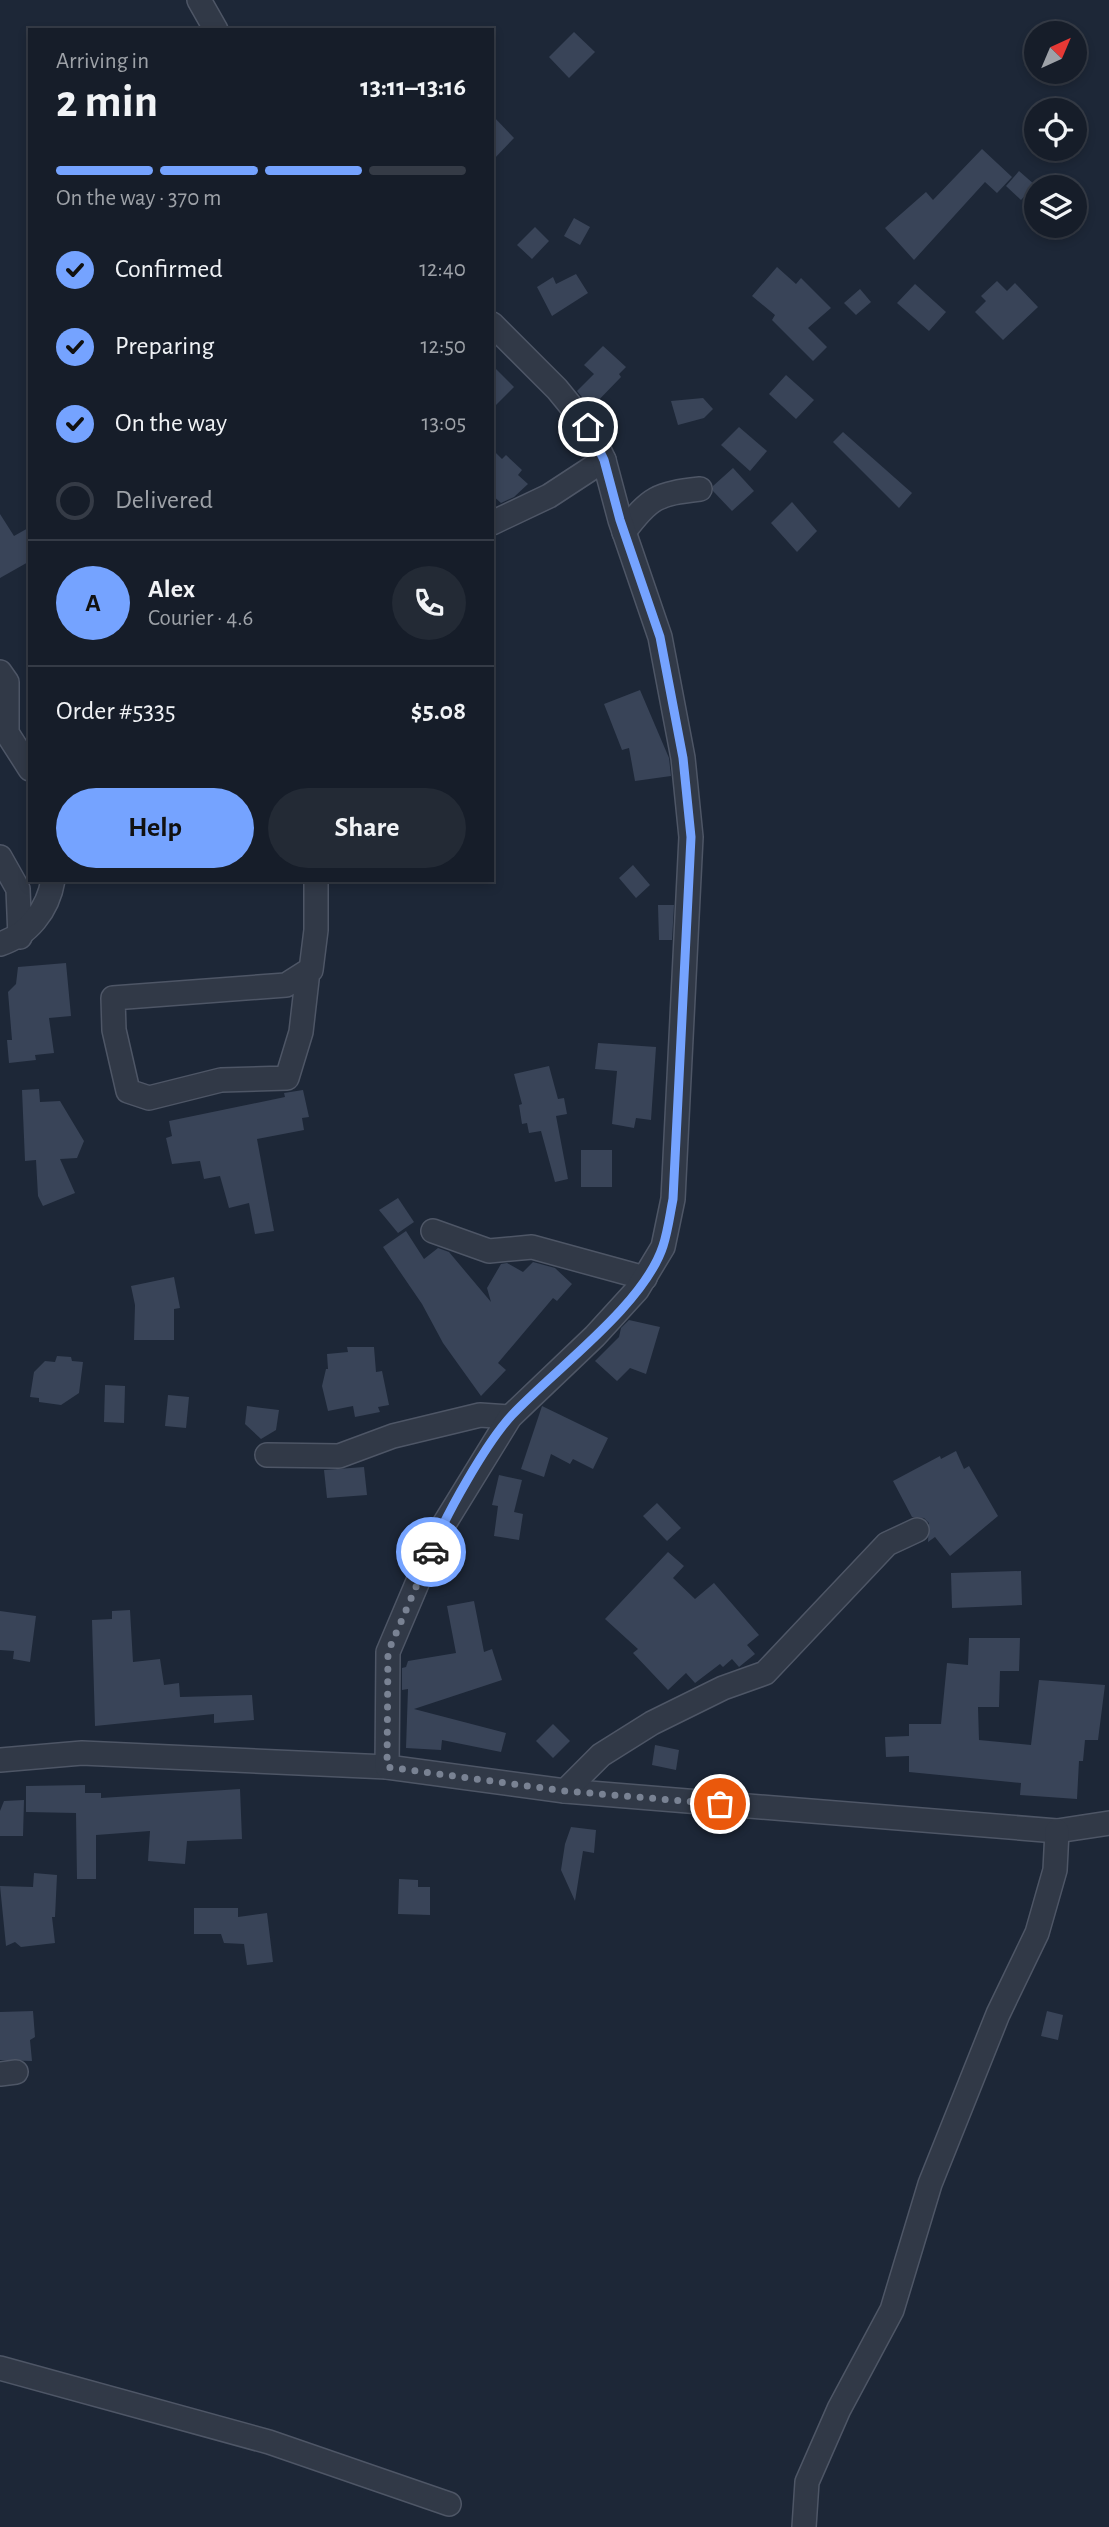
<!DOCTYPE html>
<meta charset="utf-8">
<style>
body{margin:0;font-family:"Alegreya Sans",sans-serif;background:#232a35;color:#f1f3f6;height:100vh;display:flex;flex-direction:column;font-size:26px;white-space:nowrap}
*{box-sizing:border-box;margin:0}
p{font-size:23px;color:#9ea2a8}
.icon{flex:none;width:38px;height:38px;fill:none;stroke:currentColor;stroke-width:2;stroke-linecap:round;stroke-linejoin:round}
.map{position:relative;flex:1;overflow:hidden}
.details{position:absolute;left:28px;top:28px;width:466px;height:854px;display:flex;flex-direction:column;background:#161d29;border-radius:0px;box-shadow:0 4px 10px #0003,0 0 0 2px #353b46}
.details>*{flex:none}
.needle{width:46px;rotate:44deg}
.tools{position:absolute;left:1024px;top:21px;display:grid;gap:14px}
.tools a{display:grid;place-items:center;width:63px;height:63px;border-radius:50%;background:#161d29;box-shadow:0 4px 10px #0003,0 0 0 2px #353b46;font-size:35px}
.pin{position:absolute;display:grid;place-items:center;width:60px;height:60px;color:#fff;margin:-30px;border:4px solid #fff;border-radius:50%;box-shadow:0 2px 7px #0007}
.courier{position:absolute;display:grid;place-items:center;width:70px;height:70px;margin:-35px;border:5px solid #75a3ff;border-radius:50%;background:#fff;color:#222;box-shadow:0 2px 9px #0007}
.summary em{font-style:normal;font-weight:600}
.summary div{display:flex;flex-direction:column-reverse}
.summary{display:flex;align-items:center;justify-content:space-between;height:119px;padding:0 28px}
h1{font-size:46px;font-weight:600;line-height:52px}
.bar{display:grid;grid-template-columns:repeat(4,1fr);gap:10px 7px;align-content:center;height:84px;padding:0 28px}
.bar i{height:9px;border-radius:5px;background:#353b46}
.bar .current{background:#75a3ff}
.bar p{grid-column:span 4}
.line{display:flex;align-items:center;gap:18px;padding:0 28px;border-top:2px solid #353b46}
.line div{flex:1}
.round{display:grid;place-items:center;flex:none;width:74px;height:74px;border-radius:37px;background:#232a35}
ol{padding:0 28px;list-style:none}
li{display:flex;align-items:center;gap:21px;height:77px}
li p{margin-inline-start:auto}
li .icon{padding:7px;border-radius:50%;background:#75a3ff;color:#111;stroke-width:4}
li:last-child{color:#9ea2a8}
li i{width:38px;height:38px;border:4px solid #353b46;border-radius:50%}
.primary-button{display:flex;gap:14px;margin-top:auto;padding:14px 28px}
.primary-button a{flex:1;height:80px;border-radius:42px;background:#75a3ff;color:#111;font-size:28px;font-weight:600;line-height:80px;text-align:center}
.primary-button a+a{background:#232a35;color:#f1f3f6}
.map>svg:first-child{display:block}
.building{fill:#394458}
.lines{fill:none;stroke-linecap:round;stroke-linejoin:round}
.minor-casing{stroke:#4e5666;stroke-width:26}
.minor{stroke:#313947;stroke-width:23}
.done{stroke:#798293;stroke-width:7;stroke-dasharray:0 12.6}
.route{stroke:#75a3ff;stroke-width:9}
</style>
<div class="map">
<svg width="1109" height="2527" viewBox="0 0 1109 2527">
<rect width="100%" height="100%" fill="#1d2737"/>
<g class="building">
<path d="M574 32 595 52 569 78 549 57Z"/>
<path d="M492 115 514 138 492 161Z"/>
<path d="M982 149 1012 177 997 193 985 182 914 260 885 228 926 192 933 200Z"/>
<path d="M1019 171 1035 185 1021 200 1006 186Z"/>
<path d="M574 218 590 227 580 245 564 236Z"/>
<path d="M535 227 549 241 532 259 517 245Z"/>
<path d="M777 267 796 284 801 278 831 308 808 328 827 347 813 361 772 320 775 315 752 296Z"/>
<path d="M576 274 588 293 552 316 537 287 553 277 556 284Z"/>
<path d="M997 281 1007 291 1015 283 1038 307 1003 340 975 312 986 301 981 296Z"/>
<path d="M915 284 946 312 929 331 897 303Z"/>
<path d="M860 289 871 302 856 315 844 303Z"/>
<path d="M603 346 626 367 619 374 621 377 591 408 577 391 594 374 584 365Z"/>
<path d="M492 365 514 387 492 409Z"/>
<path d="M786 375 814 400 796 419 769 394Z"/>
<path d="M703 398 713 409 704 418 678 425 671 401Z"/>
<path d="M739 427 767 451 750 471 721 445Z"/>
<path d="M843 432 912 493 899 508 833 442Z"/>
<path d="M492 449 502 459 506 455 522 470 518 475 528 484 514 497 501 503 492 495Z"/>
<path d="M733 468 754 491 732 511 713 491V486Z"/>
<path d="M792 502 817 531 797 552 771 523Z"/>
<path d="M0 514 14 536 30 527V561L0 578Z"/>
<path d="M640 690 669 758 671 776 635 781 629 748 622 750 604 704Z"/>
<path d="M633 865 650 885 636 898 619 878Z"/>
<path d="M658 905H674L672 940H659Z"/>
<path d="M66 963 71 1016 49 1018 54 1053 35 1055 36 1060 9 1063 7 1040H12L8 992 16 984 18 967Z"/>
<path d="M598 1043 656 1047 651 1120 636 1118 634 1128 612 1124 617 1071 595 1069Z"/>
<path d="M549 1066 558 1099 564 1098 567 1114 556 1116 568 1179 555 1182 541 1131 529 1133 527 1123 522 1124 519 1105 522 1104 514 1074Z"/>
<path d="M39 1089 40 1102 60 1101 84 1141 77 1158 60 1159 75 1193 43 1206 38 1196 36 1160 25 1161 22 1090Z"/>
<path d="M303 1090 309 1117 302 1118 304 1130 257 1139 274 1231 255 1234 249 1203 229 1208 220 1176 204 1179 200 1161 172 1164 166 1138 172 1136 169 1121 285 1097 284 1093Z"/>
<rect x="581" y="1150" width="31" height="37"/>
<path d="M398 1198 414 1222 398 1233 379 1210Z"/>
<path d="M406 1231 424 1259 438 1248 449 1252 491 1302 487 1288 501 1264 507 1263 523 1272 533 1262 555 1268 572 1284 557 1301 553 1298 498 1363 506 1370 481 1396 443 1343 422 1304 383 1247Z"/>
<path d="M174 1277 180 1308 174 1309V1340H134L135 1305 131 1286Z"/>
<path d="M629 1320 660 1327 646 1374 630 1368 617 1381 595 1361 619 1337 621 1328Z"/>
<path d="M347 1347H374L376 1372 382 1371 389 1405 378 1407 380 1412 355 1417 353 1406 328 1411 322 1386 326 1369H328L327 1354 348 1352Z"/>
<path d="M57 1356 71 1357 72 1361 83 1362 79 1393 61 1405 39 1402V1398L30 1397 34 1372 45 1361 55 1362Z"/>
<path d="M105 1385 125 1386 124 1423 104 1422Z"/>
<path d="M168 1395 189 1397 186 1428 165 1426Z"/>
<path d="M247 1406 279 1410 276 1430 261 1439 245 1424Z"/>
<path d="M542 1406 608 1438 593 1469 573 1459 570 1464 551 1454 544 1477 521 1469Z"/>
<path d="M956 1451 964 1469 969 1466 998 1516 950 1556 935 1537 928 1542 929 1523 924 1518 912 1517 893 1481 940 1456 941 1459Z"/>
<path d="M364 1467 367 1495 327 1498 324 1470Z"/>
<path d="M499 1475 522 1480 514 1512 523 1514 519 1540 494 1536 498 1506 492 1505Z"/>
<path d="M657 1503 681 1528 667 1541 643 1516Z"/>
<path d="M668 1552 684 1566 673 1578 695 1599 714 1583 759 1635 747 1645 755 1654 739 1667 732 1659 723 1667 720 1664 695 1683 686 1673 668 1690 633 1653 638 1649 605 1619Z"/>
<path d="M1021 1571 1022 1605 952 1608 951 1573Z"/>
<path d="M474 1601 484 1652 492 1649 502 1680 414 1709 506 1733 501 1752 442 1740 441 1750 406 1748 408 1689 402 1690V1668L406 1667 408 1661 456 1653 447 1606Z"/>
<path d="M130 1610 133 1662 160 1659 164 1685 179 1683 180 1697 252 1695 254 1720 214 1723V1714L95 1726 92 1620 112 1619V1611Z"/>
<path d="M0 1611 36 1616 30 1662 13 1659 14 1651 0 1650Z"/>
<path d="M969 1638H1020L1019 1671H1000L999 1707H978L979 1740 1031 1745 1039 1680 1105 1685 1098 1740H1085L1083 1761H1079L1077 1799 1020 1795 1021 1783 909 1772V1756L886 1757 885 1737 909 1736V1724H941L947 1663 968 1665Z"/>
<path d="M553 1724 570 1741 553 1758 536 1741Z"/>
<path d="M655 1745 679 1750 676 1770 652 1765Z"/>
<path d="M85 1785V1793H101V1798L240 1789 242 1839 187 1841 185 1864 148 1861 150 1831 96 1835V1879H77L76 1813 26 1812V1786Z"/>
<path d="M24 1800 23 1836H0V1811L4 1801Z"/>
<path d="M571 1827 596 1830 594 1853 583 1851 575 1901 561 1870 565 1844Z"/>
<path d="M34 1873 57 1875 55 1917H52L55 1943 21 1947 15 1942 6 1946 0 1886 33 1887Z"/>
<path d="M399 1879 418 1880V1887H430V1915L398 1914Z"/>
<path d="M194 1908H238V1917L267 1913 273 1962 247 1965 244 1944 224 1943 221 1934H194Z"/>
<path d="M33 2011 35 2037 30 2040 32 2061 0 2060V2012Z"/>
<path d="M1047 2011 1063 2015 1058 2040 1041 2036Z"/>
</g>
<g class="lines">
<g class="minor-casing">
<g id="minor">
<path d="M199 0 216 30"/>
<path d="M492 523 549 496 604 460"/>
<path d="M624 532C650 497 657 494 700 489"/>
<path d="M0 672 7 682V733L30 769"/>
<path d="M0 857 18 889 20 937"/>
<path d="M0 944C28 935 48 910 53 880"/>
<path d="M308 971 301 1032 287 1078 221 1080 149 1098 128 1091 114 1030 113 998 286 985 308 971 311 970 316 930V880"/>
<path d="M433 1231 489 1251 532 1247 645 1278"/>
<path d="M267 1455 339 1456 393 1436 480 1415 510 1417"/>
<path d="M0 1760 82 1753 387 1767 565 1791 1057 1831 1109 1823"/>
<path d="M387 1767 388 1652 438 1534 510 1417 595 1336 637 1290 663 1247 673 1199 691 837 683 758 660 637 620 520 604 460 588 427 557 389 492 324"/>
<path d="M565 1791 601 1755 652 1723 723 1688 765 1673 887 1544 917 1530"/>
<path d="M0 2074 16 2072"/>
<path d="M0 2368 269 2442 449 2504"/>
<path d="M804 2527 807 2482 839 2409 892 2310 930 2184 998 2014 1037 1933 1055 1870 1057 1831"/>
</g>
</g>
<use href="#minor" class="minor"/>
</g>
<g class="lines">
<path class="done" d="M431 1552 388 1652 387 1767 565 1791 720 1804"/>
<path class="route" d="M431 1552C445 1516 486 1443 512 1415 554 1370 644 1305 663 1246 668 1231 670 1214 673 1199L691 837 683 758 660 637 620 520 604 460 588 427"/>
</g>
</svg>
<div class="tools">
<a><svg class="needle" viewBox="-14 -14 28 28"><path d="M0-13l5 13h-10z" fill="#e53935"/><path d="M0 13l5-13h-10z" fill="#9ea2a8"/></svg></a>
<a><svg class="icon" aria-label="locate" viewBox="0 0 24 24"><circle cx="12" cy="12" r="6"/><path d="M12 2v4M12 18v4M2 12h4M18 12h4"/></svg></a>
<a><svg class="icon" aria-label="layers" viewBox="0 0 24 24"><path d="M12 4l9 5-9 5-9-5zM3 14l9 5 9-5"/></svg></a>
</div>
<div class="pin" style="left:720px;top:1804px;background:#ea580c"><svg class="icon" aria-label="bag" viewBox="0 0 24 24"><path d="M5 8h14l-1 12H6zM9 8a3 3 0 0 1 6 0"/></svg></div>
<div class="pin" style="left:588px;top:427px;background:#1f2937"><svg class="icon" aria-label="home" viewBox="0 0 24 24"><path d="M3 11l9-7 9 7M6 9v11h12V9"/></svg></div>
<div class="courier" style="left:431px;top:1552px"><svg class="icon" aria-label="car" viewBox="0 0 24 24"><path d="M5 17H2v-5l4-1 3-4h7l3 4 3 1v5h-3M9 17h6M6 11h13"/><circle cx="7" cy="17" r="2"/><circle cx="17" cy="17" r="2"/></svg></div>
<section class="details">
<div class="summary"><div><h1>2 min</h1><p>Arriving in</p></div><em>13:11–13:16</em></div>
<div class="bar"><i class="current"></i><i class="current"></i><i class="current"></i><i></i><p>On the way · 370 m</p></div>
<ol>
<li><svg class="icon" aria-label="check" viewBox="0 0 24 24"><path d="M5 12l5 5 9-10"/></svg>Confirmed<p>12:40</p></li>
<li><svg class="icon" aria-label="check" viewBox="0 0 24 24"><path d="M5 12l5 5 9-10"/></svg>Preparing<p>12:50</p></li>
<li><svg class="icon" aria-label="check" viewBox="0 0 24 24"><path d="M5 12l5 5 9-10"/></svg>On the way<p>13:05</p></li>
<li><i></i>Delivered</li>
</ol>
<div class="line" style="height:126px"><b class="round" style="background:#75a3ff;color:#111">A</b><div><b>Alex</b><p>Courier · 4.6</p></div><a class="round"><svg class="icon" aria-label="phone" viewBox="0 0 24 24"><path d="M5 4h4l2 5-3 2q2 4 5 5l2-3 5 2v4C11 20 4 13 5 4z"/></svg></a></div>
<div class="line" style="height:91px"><div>Order #5335</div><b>$5.08</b></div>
<div class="primary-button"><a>Help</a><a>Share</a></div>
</section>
</div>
